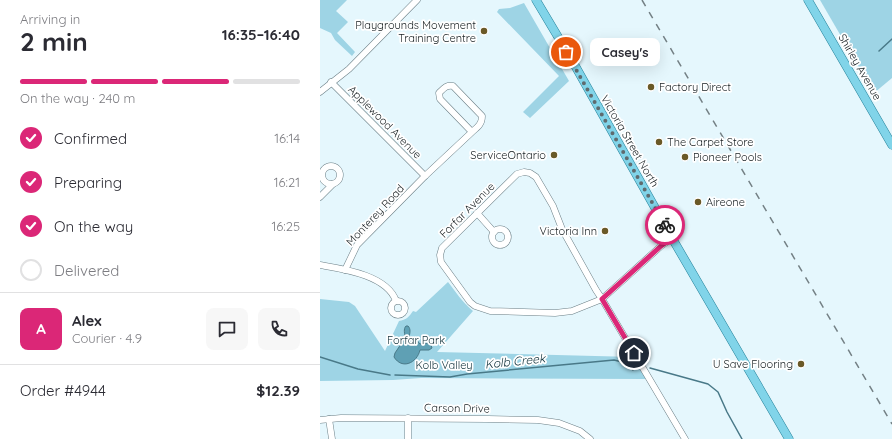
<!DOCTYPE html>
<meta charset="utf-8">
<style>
body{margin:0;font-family:Quicksand,sans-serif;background:#f7f7f7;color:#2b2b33;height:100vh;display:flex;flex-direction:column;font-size:15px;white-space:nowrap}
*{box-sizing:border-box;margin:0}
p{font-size:13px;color:#7c7c81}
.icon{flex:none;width:22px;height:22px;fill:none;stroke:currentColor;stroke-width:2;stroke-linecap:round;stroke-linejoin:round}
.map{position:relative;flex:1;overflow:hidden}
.details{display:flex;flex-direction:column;background:#fff;width:320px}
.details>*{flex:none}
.pin{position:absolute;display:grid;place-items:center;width:34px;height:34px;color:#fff;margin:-17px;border:2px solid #fff;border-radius:50%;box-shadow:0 1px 4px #0007}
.courier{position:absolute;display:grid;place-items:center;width:40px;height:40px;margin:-20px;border:3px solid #db2777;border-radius:50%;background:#fff;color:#222;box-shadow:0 1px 5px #0007}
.bubble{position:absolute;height:28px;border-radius:8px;background:#fff;box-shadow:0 4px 16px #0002;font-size:13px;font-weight:700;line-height:28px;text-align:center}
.headline em{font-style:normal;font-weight:700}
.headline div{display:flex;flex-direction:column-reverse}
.headline{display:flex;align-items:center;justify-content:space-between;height:68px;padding:0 20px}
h1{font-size:26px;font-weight:700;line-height:30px}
.bar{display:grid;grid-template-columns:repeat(4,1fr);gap:6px 4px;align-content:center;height:48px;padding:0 20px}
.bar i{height:5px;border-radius:3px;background:#e1e1e2}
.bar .on{background:#db2777}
.bar p{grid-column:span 4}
.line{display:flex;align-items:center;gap:10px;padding:0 20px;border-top:1px solid #e1e1e2}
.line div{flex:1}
.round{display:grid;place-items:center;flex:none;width:42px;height:42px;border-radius:8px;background:#f7f7f7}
ol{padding:0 20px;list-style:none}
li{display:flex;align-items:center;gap:12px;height:44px}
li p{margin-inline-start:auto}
li .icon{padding:4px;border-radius:50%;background:#db2777;color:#fff;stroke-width:4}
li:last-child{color:#7c7c81}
li i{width:22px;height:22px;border:2px solid #e1e1e2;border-radius:50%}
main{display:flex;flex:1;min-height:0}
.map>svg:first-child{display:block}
.green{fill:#9ed4e5}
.water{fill:#5fa0b4;stroke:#497988}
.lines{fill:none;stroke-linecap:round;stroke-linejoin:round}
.stream{stroke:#497988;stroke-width:1.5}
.minor-casing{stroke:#6b7f86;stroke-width:7}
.major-casing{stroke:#25829a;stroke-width:9}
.minor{stroke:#fff;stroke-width:6}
.major{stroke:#81d4e9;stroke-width:8}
.rail{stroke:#748085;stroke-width:1.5;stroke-dasharray:7 7;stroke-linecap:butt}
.done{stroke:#5f6b6f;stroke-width:4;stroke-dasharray:0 7.2}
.route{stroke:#db2777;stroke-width:5}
.poi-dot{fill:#6a5927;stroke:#fff;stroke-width:1.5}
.labels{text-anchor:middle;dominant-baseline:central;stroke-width:3.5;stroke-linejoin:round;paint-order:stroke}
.poi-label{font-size:11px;fill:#171f22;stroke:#fff;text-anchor:end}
.street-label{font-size:11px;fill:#171f22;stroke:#fff}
.park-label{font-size:11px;fill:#13333c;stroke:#fff}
.water-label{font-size:12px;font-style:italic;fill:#11323b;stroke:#fff}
</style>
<main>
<section class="details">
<div class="headline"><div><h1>2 min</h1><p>Arriving in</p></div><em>16:35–16:40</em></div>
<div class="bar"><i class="on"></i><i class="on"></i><i class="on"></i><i></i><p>On the way · 240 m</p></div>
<ol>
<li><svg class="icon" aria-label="check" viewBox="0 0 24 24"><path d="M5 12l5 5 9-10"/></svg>Confirmed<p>16:14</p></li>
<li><svg class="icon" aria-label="check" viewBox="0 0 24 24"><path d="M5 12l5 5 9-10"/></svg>Preparing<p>16:21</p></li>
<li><svg class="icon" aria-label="check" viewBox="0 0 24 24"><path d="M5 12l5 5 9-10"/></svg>On the way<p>16:25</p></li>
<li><i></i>Delivered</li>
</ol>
<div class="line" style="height:72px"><b class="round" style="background:#db2777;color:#fff">A</b><div><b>Alex</b><p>Courier · 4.9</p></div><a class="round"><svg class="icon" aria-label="chat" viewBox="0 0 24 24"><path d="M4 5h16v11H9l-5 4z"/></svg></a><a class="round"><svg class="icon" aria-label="phone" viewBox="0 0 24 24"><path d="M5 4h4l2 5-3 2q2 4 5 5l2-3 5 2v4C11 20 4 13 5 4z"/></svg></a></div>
<div class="line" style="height:52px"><div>Order #4944</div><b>$12.39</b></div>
</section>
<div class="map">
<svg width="572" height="439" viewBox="0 0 572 439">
<rect width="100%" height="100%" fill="#e5f7fd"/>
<g class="green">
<path d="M0 0H27L16 11 28 22 17 33 35 52 32 56 15 40 11 33 0 28Z"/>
<path d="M500 0H572V78L554 93Z"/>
<path d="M204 3 249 81 210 118 203 112 239 76 177 12 179 9 190 8Z"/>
<path d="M128 282C136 292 142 302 153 311L117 352 314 357 326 379 101 378 73 380 0 381V299L29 302 35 306 65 351 79 321C86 320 89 317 93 311L96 312Z"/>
</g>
<path class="water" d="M86 326H88C91 329 90 333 89 337L95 338 100 344 110 343 111 345 112 348 109 350H100C97 363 82 370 74 357L75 353 85 338C85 334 83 329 86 326Z"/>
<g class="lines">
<g class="stream">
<path d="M559 51 572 39"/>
<path d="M0 357 38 369 70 375"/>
<path d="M309 364 313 370"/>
<path d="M330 368 388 384 398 392 407 412 422 439"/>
<path d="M75 375 130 377 147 374 294 360 315 365"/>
</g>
<g class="minor-casing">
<g id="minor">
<path d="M11 82 105 176"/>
<path d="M0 92 29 69 97 0"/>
<circle cx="11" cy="175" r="9"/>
<path d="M0 197 13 184"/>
<path d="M157 213 174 232"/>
<circle cx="180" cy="237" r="8"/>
<path d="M352 238 341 246 282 299 252 311 235 313 170 311 155 306 150 302 121 262 120 255 122 248 197 174 204 172 210 173 216 177 233 206 242 229 276 290 282 299 365 439"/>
<path d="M0 265C23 269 67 275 76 301"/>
<path d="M25 270 37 245 105 176 152 132C158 127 162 124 162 116L133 86C126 85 124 88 119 93L120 99 152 132"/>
<circle cx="78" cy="308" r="7"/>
<path d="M88 418V439"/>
<path d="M9 419 12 439"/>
<path d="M0 420 21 418 168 419 218 420 239 423 260 431 270 439"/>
</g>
</g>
<g class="major-casing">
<g id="major">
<path d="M216 0 253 62 352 238 469 439"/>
<path d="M488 0 572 145"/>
</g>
</g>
<use href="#minor" class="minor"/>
<use href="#major" class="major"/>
<path class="rail" d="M322 0 572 424"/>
</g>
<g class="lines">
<path class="done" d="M246 52 345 225"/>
<path class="route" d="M314 353 282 299 341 246 352 238 345 225"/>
</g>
<g class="poi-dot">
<circle cx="164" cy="31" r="4"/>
<circle cx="331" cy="87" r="4"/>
<circle cx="339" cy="142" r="4"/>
<circle cx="234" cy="155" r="4"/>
<circle cx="365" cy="157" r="4"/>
<circle cx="378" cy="202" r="4"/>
<circle cx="285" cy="231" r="4"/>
<circle cx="481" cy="364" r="4"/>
</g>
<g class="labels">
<g class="poi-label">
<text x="156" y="25">Playgrounds Movement<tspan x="156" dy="13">Training Centre</tspan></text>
<text x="339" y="87" text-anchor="start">Factory Direct</text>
<text x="347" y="142" text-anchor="start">The Carpet Store</text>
<text x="226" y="155">ServiceOntario</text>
<text x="373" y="157" text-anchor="start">Pioneer Pools</text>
<text x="386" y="202" text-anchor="start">Aireone</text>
<text x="277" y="231">Victoria Inn</text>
<text x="473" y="364">U Save Flooring</text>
</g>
<g class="street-label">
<text transform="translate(540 67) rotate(60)">Shirley Avenue</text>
<text transform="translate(65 122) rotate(45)">Applewood Avenue</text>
<text transform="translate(310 141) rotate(60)">Victoria Street North</text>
<text transform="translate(147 210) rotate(-45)">Forfar Avenue</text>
<text transform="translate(55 215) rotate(-47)">Monterey Road</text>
<text transform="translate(137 408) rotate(1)">Carson Drive</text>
</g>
<g class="park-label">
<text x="96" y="340">Forfar Park</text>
<text x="124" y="365">Kolb Valley</text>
</g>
<g class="water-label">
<text transform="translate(195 361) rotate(-6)">Kolb Creek</text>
</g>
</g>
</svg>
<div class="pin" style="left:246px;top:52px;background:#ea580c"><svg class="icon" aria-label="bag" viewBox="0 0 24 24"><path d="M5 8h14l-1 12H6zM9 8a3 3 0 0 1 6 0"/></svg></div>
<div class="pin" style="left:314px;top:353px;background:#1f2937"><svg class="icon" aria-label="home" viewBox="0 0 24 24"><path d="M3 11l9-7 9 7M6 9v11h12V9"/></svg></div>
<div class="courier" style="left:345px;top:225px"><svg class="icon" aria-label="bike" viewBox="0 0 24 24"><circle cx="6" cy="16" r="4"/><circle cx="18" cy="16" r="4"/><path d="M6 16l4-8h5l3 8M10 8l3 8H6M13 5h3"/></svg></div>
<div class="bubble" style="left:270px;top:38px;width:70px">Casey's</div>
</div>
</main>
